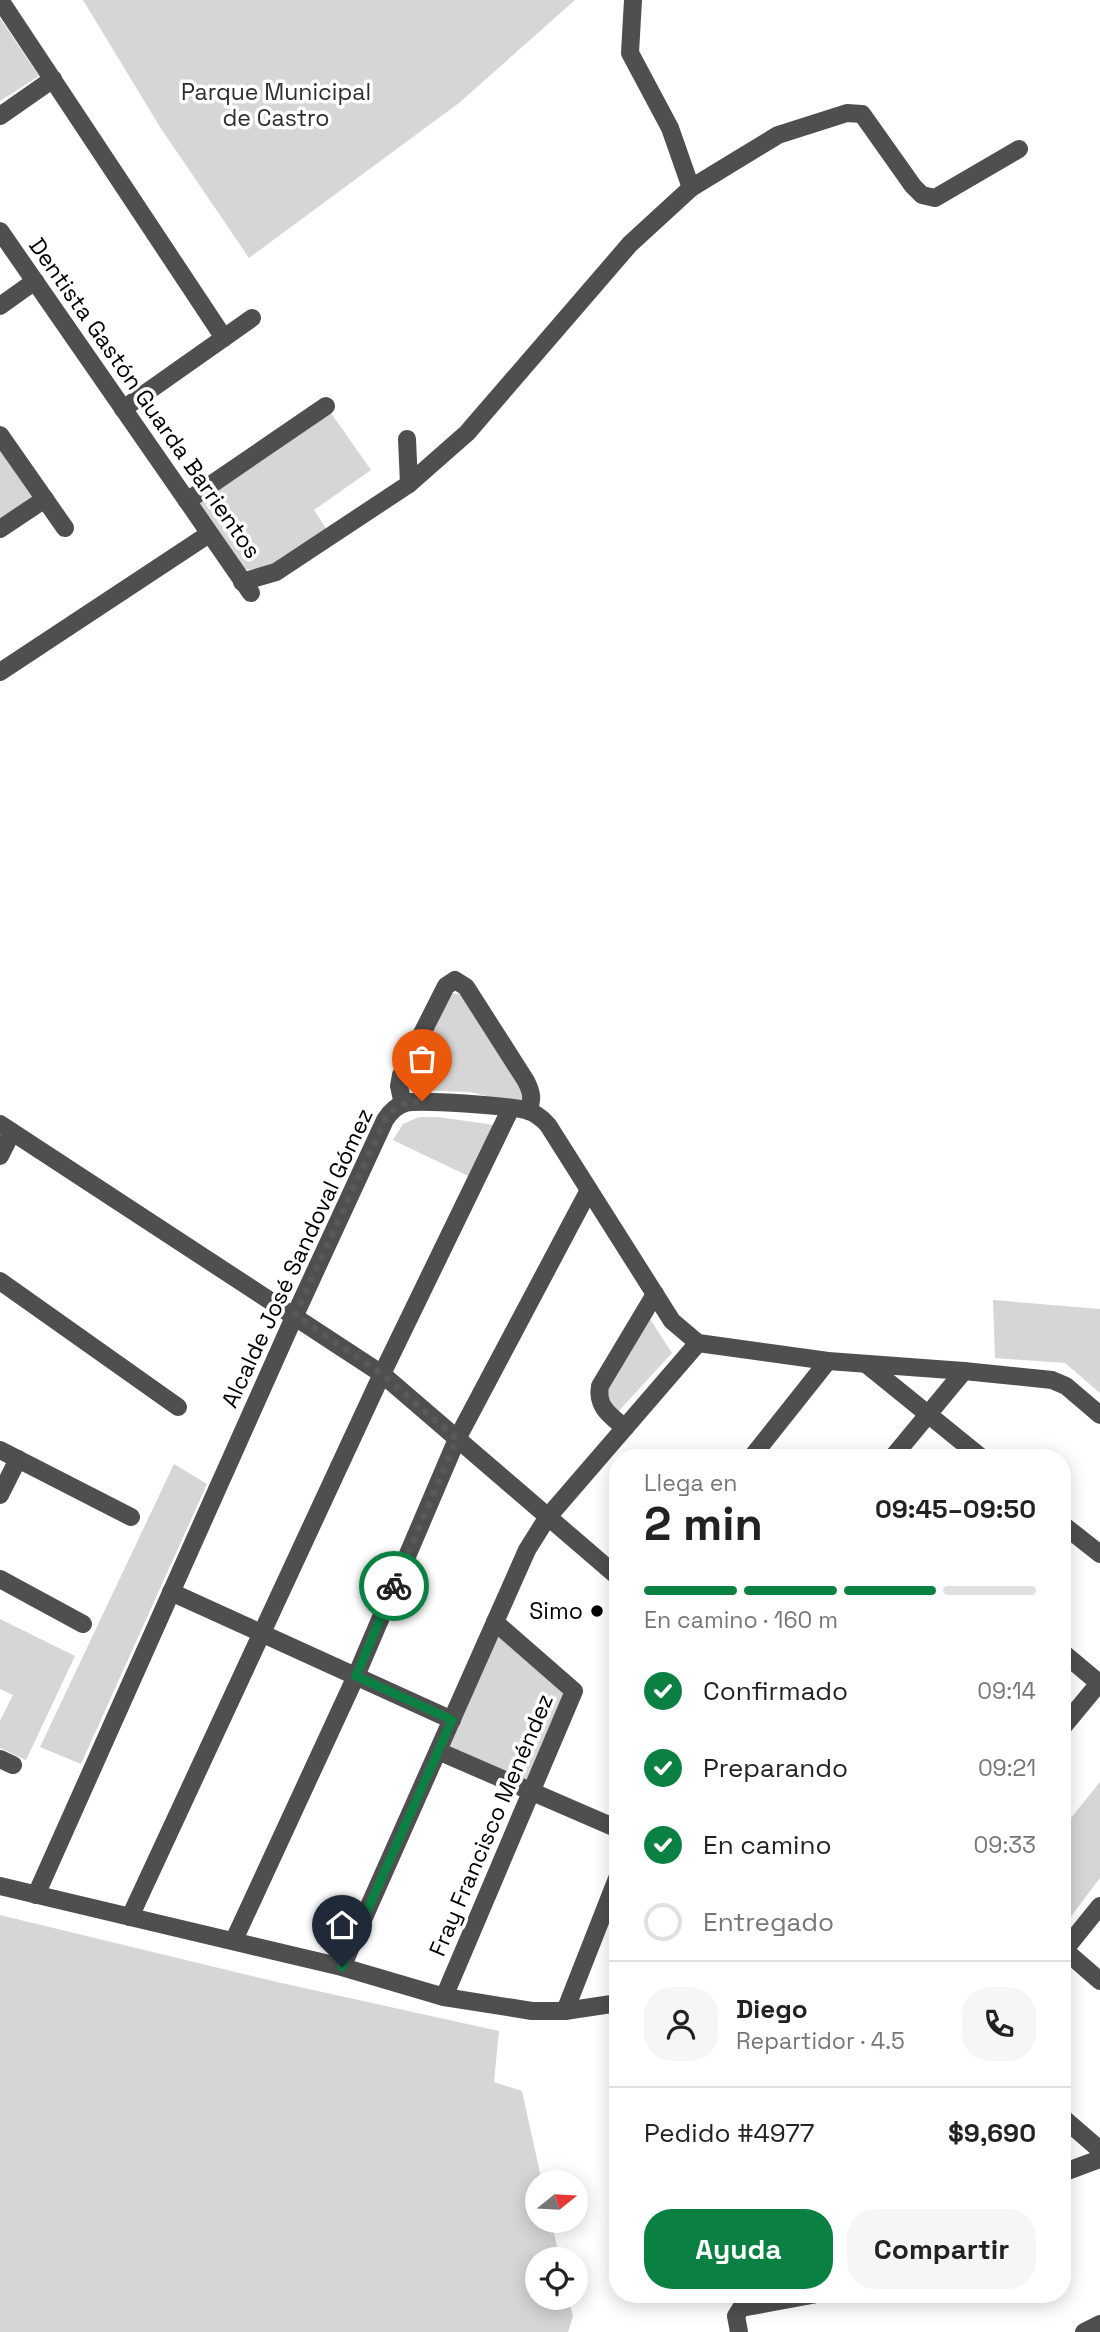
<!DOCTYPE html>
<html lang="es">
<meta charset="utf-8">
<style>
body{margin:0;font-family:"Space Grotesk",sans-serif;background:#f6f6f6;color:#222;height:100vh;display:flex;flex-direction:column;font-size:26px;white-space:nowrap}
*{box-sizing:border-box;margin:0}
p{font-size:23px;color:#767676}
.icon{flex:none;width:38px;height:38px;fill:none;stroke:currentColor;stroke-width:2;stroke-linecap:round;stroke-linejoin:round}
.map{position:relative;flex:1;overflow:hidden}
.side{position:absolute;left:609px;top:1449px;width:462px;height:854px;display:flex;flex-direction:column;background:#fff;border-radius:28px;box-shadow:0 4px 18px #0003}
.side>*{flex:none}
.needle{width:46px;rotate:72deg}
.tools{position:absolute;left:525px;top:2170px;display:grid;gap:14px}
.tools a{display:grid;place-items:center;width:63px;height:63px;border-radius:50%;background:#fff;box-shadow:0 4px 18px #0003;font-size:35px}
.pin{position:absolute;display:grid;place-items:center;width:60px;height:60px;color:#fff;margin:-72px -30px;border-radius:50% 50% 50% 0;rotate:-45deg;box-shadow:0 0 7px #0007}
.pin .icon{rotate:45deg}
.courier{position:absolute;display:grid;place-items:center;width:70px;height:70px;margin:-35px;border:5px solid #0b8043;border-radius:50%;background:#fff;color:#222;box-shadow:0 2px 9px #0007}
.summary em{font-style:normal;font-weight:800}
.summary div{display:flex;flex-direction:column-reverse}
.summary{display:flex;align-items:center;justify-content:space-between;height:119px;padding:0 35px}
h1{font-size:46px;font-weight:800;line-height:52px}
.bar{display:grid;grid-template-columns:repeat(4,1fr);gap:10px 7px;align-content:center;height:84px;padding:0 35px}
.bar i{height:9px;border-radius:5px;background:#e0e0e0}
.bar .on{background:#0b8043}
.bar p{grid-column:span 4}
.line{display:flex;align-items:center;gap:18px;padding:0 35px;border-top:2px solid #e0e0e0}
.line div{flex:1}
.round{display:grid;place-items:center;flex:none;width:74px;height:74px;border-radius:28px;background:#f6f6f6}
ol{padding:0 35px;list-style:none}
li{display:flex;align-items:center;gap:21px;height:77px}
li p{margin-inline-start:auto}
li .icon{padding:7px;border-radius:50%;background:#0b8043;color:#fff;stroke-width:4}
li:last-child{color:#767676}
li i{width:38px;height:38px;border:4px solid #e0e0e0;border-radius:50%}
.cta{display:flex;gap:14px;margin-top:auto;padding:14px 35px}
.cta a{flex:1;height:80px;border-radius:28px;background:#0b8043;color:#fff;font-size:28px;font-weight:800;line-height:80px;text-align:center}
.cta a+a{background:#f6f6f6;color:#222}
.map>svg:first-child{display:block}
.green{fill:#d6d6d6}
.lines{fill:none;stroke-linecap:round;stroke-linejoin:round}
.minor{stroke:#4f4f4f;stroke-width:18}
.done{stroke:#595959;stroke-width:7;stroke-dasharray:0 12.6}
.route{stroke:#0b8043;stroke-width:9}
.poi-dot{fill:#000;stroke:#fff;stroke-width:2.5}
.labels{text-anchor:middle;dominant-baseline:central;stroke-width:7;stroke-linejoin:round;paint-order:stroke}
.park-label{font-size:23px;fill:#2d2d2d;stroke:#fff}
.street-label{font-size:23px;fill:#000;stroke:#fff}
.poi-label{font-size:23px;fill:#000;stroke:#fff;text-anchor:end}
</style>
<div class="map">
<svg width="1100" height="2332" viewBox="0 0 1100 2332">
<rect width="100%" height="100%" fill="#fff"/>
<g class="green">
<path d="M83 0H575L459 103 249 258 160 127Z"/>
<path d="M0 18 39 76 0 101Z"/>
<path d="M331 413 371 470 314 510 327 530 275 567 244 570 194 502Z"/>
<path d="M0 446 36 498 0 522Z"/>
<path d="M452 993 464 995 526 1094V1105L469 1092 418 1090 410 1084 408 1075Z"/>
<path d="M419 1117H438L494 1125 468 1176 393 1140 403 1124Z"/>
<path d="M993 1300 1100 1309V1393L1065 1363 995 1358Z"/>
<path d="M650 1319 672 1353 616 1414 607 1392Z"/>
<path d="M174 1464 207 1484 81 1764 40 1747Z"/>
<path d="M0 1619 75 1656 26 1760 0 1748V1721L13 1695 0 1689Z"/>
<path d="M495 1625 573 1691 531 1789 440 1751Z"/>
<path d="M1100 1782V1878L1066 1923 1062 1920V1829Z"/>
<path d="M0 1915 277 1982 499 2031 494 2082 522 2091 542 2182H537V2221H551L560 2259H537V2298H568L573 2316 568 2332H0Z"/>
</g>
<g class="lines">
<g class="minor">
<path d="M0 0 224 338"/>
<path d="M633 0 630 53 670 128 691 188"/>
<path d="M0 116 53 79"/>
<path d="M0 231 251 593"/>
<path d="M0 306 35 281"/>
<path d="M123 409 252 318"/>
<path d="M0 435 65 528"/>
<path d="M409 484 467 433 630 244 691 188 778 135 847 113 862 114 913 186 922 195 935 198 1019 149"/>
<path d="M187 501 326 406"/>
<path d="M0 529 45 499"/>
<path d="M242 582 276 572 409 484 407 439"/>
<path d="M0 672 209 534"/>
<path d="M403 1104 399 1086 401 1075 446 986 455 980 466 987 526 1081C532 1093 533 1099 528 1111"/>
<path d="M0 1124 382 1374 618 1577"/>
<path d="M0 1156 12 1132"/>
<path d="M0 1281 178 1407"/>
<path d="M866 1364 982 1458"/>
<path d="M625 1428C611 1416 596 1407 600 1386L655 1294"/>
<path d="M0 1450 131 1517"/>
<path d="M751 1458 828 1361"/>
<path d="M892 1458 964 1371"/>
<path d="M0 1495 18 1459"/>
<path d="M1062 1524 1100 1554"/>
<path d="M0 1579 83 1624"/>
<path d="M171 1592 452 1720"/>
<path d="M1062 1652 1099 1683"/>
<path d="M1062 1728 1100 1682"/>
<path d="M438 1751 618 1829"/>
<path d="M0 1759 13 1765"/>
<path d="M0 1886 342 1967 444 1997 532 2011H565L618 2003"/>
<path d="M36 1895 295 1315 385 1120C390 1112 396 1106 405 1103 421 1099 508 1106 526 1110 535 1113 542 1118 548 1125L672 1321 698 1343 828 1361 964 1371 1052 1380 1066 1386 1100 1415"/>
<path d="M130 1917 382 1374 511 1108"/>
<path d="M234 1940 356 1676 457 1439 589 1190"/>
<path d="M1062 1948 1100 1981"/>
<path d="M1062 1953 1100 1906"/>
<path d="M342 1967 527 1550 547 1518 698 1343"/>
<path d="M444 1997 574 1691 495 1622"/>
<path d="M565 2011 618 1876"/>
<path d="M1062 2117 1100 2150"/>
<path d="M1062 2173 1100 2159"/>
<path d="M739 2332 736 2316 741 2308 817 2294"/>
<path d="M1084 2332 1100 2324"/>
</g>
</g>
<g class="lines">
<path class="done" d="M394 1586 457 1439 382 1374 295 1315 385 1120C394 1105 406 1102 422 1101"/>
<path class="route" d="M342 1967 452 1720 356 1676 394 1586"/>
</g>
<circle class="poi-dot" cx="597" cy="1611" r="7"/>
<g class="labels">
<g class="park-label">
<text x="276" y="92">Parque Municipal<tspan x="276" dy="26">de Castro</tspan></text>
</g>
<g class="street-label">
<text transform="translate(145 398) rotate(55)">Dentista Gastón Guarda Barrientos</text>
<text transform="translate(297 1258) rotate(-65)">Alcalde José Sandoval Gómez</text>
<text transform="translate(491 1825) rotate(-67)">Fray Francisco Menéndez</text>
</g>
<g class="poi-label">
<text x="583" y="1611">Simo</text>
</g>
</g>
</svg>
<div class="tools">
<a><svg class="needle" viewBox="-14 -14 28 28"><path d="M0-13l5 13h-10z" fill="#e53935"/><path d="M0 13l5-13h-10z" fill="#767676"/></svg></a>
<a><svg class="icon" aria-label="locate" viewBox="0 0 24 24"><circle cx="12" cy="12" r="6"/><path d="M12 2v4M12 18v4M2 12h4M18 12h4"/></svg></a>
</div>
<div class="pin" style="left:422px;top:1101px;background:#ea580c"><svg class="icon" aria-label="bag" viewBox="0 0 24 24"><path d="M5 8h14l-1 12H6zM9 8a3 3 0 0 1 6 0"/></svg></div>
<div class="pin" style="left:342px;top:1967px;background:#1f2937"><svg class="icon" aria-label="home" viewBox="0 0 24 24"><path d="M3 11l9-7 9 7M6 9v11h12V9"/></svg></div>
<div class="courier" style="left:394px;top:1586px"><svg class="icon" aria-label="bike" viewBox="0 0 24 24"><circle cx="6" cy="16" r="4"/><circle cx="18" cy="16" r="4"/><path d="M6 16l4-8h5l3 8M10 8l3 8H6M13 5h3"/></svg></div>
<section class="side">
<div class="summary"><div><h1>2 min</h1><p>Llega en</p></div><em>09:45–09:50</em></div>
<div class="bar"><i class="on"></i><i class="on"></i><i class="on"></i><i></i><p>En camino · 160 m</p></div>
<ol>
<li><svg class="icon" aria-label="check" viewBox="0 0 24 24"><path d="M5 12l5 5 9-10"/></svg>Confirmado<p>09:14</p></li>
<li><svg class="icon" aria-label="check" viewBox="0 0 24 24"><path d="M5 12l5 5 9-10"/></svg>Preparando<p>09:21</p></li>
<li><svg class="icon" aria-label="check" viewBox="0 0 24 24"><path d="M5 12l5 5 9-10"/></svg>En camino<p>09:33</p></li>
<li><i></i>Entregado</li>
</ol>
<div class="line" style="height:126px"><a class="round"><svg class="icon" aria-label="person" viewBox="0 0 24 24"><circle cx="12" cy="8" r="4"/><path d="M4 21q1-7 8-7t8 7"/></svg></a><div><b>Diego</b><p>Repartidor · 4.5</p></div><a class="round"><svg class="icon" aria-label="phone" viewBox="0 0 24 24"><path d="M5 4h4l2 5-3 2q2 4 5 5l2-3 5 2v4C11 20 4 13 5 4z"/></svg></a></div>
<div class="line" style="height:91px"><div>Pedido #4977</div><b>$9,690</b></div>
<div class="cta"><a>Ayuda</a><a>Compartir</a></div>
</section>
</div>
